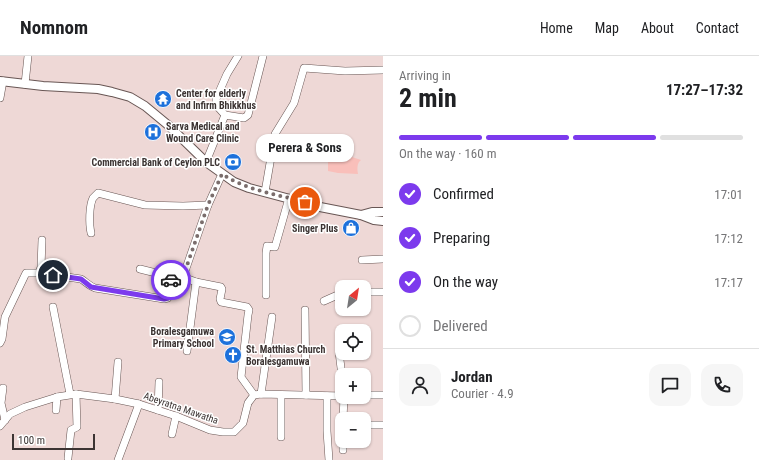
<!DOCTYPE html>
<meta charset="utf-8">
<style>
body{margin:0;font-family:"Roboto Condensed",sans-serif;background:#f6f6f6;color:#202124;height:100vh;display:flex;flex-direction:column;font-size:15px;white-space:nowrap}
*{box-sizing:border-box;margin:0}
p{font-size:13px;color:#757577}
.icon{flex:none;width:22px;height:22px;fill:none;stroke:currentColor;stroke-width:2;stroke-linecap:round;stroke-linejoin:round}
.map{position:relative;flex:1;overflow:hidden}
.sheet{display:flex;flex-direction:column;background:#fff;width:376px}
.sheet>*{flex:none}
.needle{width:26px;rotate:30deg}
.fabs{position:absolute;left:335px;top:224px;display:grid;gap:8px}
.fabs a{display:grid;place-items:center;width:36px;height:36px;border-radius:8px;background:#fff;box-shadow:0 1px 3px #0004;font-size:20px}
.scale{position:absolute;left:12px;bottom:10px;width:83px;box-sizing:border-box;padding-left:4px;border:2px solid #3c3433;border-top:0;font-size:11px;line-height:14px;white-space:nowrap;color:#3c3433;-webkit-text-stroke:3px #fff;paint-order:stroke}
.pin{position:absolute;display:grid;place-items:center;width:34px;height:34px;color:#fff;margin:-17px;border:2px solid #fff;border-radius:50%;box-shadow:0 1px 4px #0007}
.courier{position:absolute;display:grid;place-items:center;width:40px;height:40px;margin:-20px;border:3px solid #7c3aed;border-radius:50%;background:#fff;color:#222;box-shadow:0 1px 5px #0007}
.bubble{position:absolute;height:28px;border-radius:12px;background:#fff;box-shadow:0 1px 3px #0004;font-size:13px;font-weight:700;line-height:28px;text-align:center}
.overview em{font-style:normal;font-weight:700}
.overview div{display:flex;flex-direction:column-reverse}
.overview{display:flex;align-items:center;justify-content:space-between;height:68px;padding:0 16px}
h1{font-size:26px;font-weight:700;line-height:30px}
.bar{display:grid;grid-template-columns:repeat(4,1fr);gap:6px 4px;align-content:center;height:48px;padding:0 16px}
.bar i{height:5px;border-radius:3px;background:#e0e0e0}
.bar .current{background:#7c3aed}
.bar p{grid-column:span 4}
.line{display:flex;align-items:center;gap:10px;padding:0 16px;border-top:1px solid #e0e0e0}
.line div{flex:1}
.round{display:grid;place-items:center;flex:none;width:42px;height:42px;border-radius:12px;background:#f6f6f6}
ol{padding:0 16px;list-style:none}
li{display:flex;align-items:center;gap:12px;height:44px}
li p{margin-inline-start:auto}
li .icon{padding:4px;border-radius:50%;background:#7c3aed;color:#fff;stroke-width:4}
li:last-child{color:#757577}
li i{width:22px;height:22px;border:2px solid #e0e0e0;border-radius:50%}
header{display:flex;align-items:center;gap:24px;box-sizing:border-box;height:56px;padding:0 20px;background:#fff;border-bottom:1px solid #e0e0e0}
header strong{font-size:19px}
nav{display:flex;gap:22px;margin-inline-start:auto;font-size:14px}
main{display:flex;flex:1;min-height:0}
.map>svg:first-child{display:block}
.green{fill:#f9bfba}
.lines{fill:none;stroke-linecap:round;stroke-linejoin:round}
.minor-casing{stroke:#685654;stroke-width:8}
.major-casing{stroke:#685654;stroke-width:10}
.minor{stroke:#fff;stroke-width:7}
.major{stroke:#fff;stroke-width:8}
.done{stroke:#7a6d6c;stroke-width:4;stroke-dasharray:0 7.2}
.route{stroke:#7c3aed;stroke-width:5}
.labels{text-anchor:middle;dominant-baseline:central;stroke-width:3;stroke-linejoin:round;paint-order:stroke}
.poi-label{font-size:10px;font-weight:bold;fill:#3c3433;stroke:#fff;text-anchor:start}
.street-label{font-size:10px;fill:#3c3433;stroke:#fff}
</style>
<header>
<strong>Nomnom</strong>
<nav><a>Home</a><a>Map</a><a>About</a><a>Contact</a></nav>
</header>
<main>
<div class="map">
<svg width="383" height="404" viewBox="0 0 383 404">
<rect width="100%" height="100%" fill="#eed8d6"/>
<path class="green" d="M332 93 346 99 361 104C357 107 357 112 358 118L338 117 328 115V104Z"/>
<g class="lines">
<g class="minor-casing">
<g id="minor">
<path d="M238 0 227 18 216 43V49L225 59 244 62 248 59 263 0"/>
<path d="M25 28 28 0"/>
<path d="M0 42 3 25"/>
<path d="M206 106 225 59"/>
<path d="M265 136 275 78 294 47 304 12 345 15 383 14"/>
<path d="M91 177C89 168 89 150 93 142 94 141 97 138 98 137L145 149 183 150 208 149"/>
<path d="M362 204 383 203"/>
<path d="M140 213 172 221H183L196 226 221 231 222 233 220 243 221 246 247 251 249 254 248 259 241 321 254 339"/>
<path d="M39 217 81 223C86 226 89 230 95 232L164 243 168 242 172 221"/>
<path d="M183 221 208 149 222 118"/>
<path d="M364 236H383"/>
<path d="M266 239V197L267 190 275 191 289 142"/>
<path d="M324 245 342 237"/>
<path d="M53 251 70 338"/>
<path d="M305 254 306 339"/>
<path d="M0 287 2 283 5 261 26 217H39L41 211 42 184"/>
<path d="M187 295 196 226"/>
<path d="M339 296 342 320"/>
<path d="M3 332 1 347 5 364"/>
<path d="M261 338 272 261"/>
<path d="M281 339V381"/>
<path d="M364 339H383"/>
<path d="M327 340V375L329 404"/>
<path d="M115 343 118 306"/>
<path d="M56 354 57 341"/>
<path d="M158 354 159 326"/>
<path d="M343 363 344 341"/>
<path d="M365 369H383"/>
<path d="M0 370 10 358 25 351 57 341 76 338 115 343 139 348 176 360 210 374 223 376H234L243 367 248 347 254 339 261 338 342 340"/>
<path d="M172 378 176 360"/>
<path d="M343 385V394"/>
<path d="M68 402 71 374 77 371 76 338"/>
<path d="M118 404 139 348"/>
</g>
</g>
<g class="major-casing">
<g id="major">
<path d="M0 25 43 30 98 33 112 36 130 41 145 50 168 69 206 106 234 126 249 132 320 151 361 159 374 164 383 165"/>
<path d="M361 159 372 156H383"/>
</g>
</g>
<use href="#minor" class="minor"/>
<use href="#major" class="major"/>
</g>
<g class="lines">
<path class="done" d="M171 224 172 221H183L208 149 222 118C248 135 276 138 305 146"/>
<path class="route" d="M53 219 81 223 91 231 164 243 168 242 171 224"/>
</g>
<defs>
<g id="temple-disc" transform="scale(0.9)"><circle r="9.5" fill="#1d71db" stroke="#fff"/><path d="M0-6L5-2H3V0L6.5 2.5H4V6H1.5V3h-3V6H-4V2.5H-6.5L-3 0V-2H-5Z" fill="#fff"/></g>
<g id="hospital-disc" transform="scale(0.9)"><circle r="9.5" fill="#1d71db" stroke="#fff"/><path d="M-5-5h3v3.5h4V-5h3V5h-3V1.5h-4V5h-3Z" fill="#fff"/></g>
<g id="bank-disc" transform="scale(0.9)"><circle r="9.5" fill="#1d71db" stroke="#fff"/><path d="M-6-4H6V4H-6ZM0-2.3a2.3 2.3 0 1 0 0 4.6a2.3 2.3 0 1 0 0-4.6Z" fill="#fff"/></g>
<g id="shop-disc" transform="scale(0.9)"><circle r="9.5" fill="#1d71db" stroke="#fff"/><path d="M-5-2.5h2.3a2.7 3.5 0 0 1 5.4 0H5L5.5 6h-11ZM-1.5-2.5h3a1.5 2.3 0 0 0-3 0Z" fill="#fff"/></g>
<g id="school-disc" transform="scale(0.9)"><circle r="9.5" fill="#1d71db" stroke="#fff"/><path d="M0-5L7-2L0 1L-7-2ZM-4 1L0 2.5L4 1V4Q0 6-4 4Z" fill="#fff"/></g>
<g id="church-disc" transform="scale(0.9)"><circle r="9.5" fill="#1d71db" stroke="#fff"/><path d="M-1.2-6h2.4v3.5h3.3v2.4h-3.3V6h-2.4V-.1h-3.3v-2.4h3.3Z" fill="#fff"/></g>
</defs>
<g fill-rule="evenodd">
<use href="#temple-disc" x="163" y="43"/>
<use href="#hospital-disc" x="153" y="76"/>
<use href="#bank-disc" x="233" y="106"/>
<use href="#shop-disc" x="351" y="172"/>
<use href="#school-disc" x="227" y="281"/>
<use href="#church-disc" x="233" y="299"/>
</g>
<g class="labels">
<g class="poi-label">
<text x="176" y="37">Center for elderly<tspan x="176" dy="12">and Infirm Bhikkhus</tspan></text>
<text x="166" y="70">Sarva Medical and<tspan x="166" dy="12">Wound Care Clinic</tspan></text>
<text x="220" y="106" text-anchor="end">Commercial Bank of Ceylon PLC</text>
<text x="338" y="172" text-anchor="end">Singer Plus</text>
<text x="214" y="275" text-anchor="end">Boralesgamuwa<tspan x="214" dy="12">Primary School</tspan></text>
<text x="246" y="293">St. Matthias Church<tspan x="246" dy="12">Boralesgamuwa</tspan></text>
</g>
<g class="street-label">
<text transform="translate(181 352) rotate(19)">Abeyratna Mawatha</text>
</g>
</g>
</svg>
<div class="fabs">
<a><svg class="needle" viewBox="-14 -14 28 28"><path d="M0-13l5 13h-10z" fill="#e53935"/><path d="M0 13l5-13h-10z" fill="#757577"/></svg></a>
<a><svg class="icon" aria-label="locate" viewBox="0 0 24 24"><circle cx="12" cy="12" r="6"/><path d="M12 2v4M12 18v4M2 12h4M18 12h4"/></svg></a>
<a>+</a>
<a>−</a>
</div>
<div class="scale">100 m</div>
<div class="pin" style="left:305px;top:146px;background:#ea580c"><svg class="icon" aria-label="bag" viewBox="0 0 24 24"><path d="M5 8h14l-1 12H6zM9 8a3 3 0 0 1 6 0"/></svg></div>
<div class="pin" style="left:53px;top:219px;background:#1f2937"><svg class="icon" aria-label="home" viewBox="0 0 24 24"><path d="M3 11l9-7 9 7M6 9v11h12V9"/></svg></div>
<div class="courier" style="left:171px;top:224px"><svg class="icon" aria-label="car" viewBox="0 0 24 24"><path d="M5 17H2v-5l4-1 3-4h7l3 4 3 1v5h-3M9 17h6M6 11h13"/><circle cx="7" cy="17" r="2"/><circle cx="17" cy="17" r="2"/></svg></div>
<div class="bubble" style="left:256px;top:78px;width:98px">Perera &amp; Sons</div>
</div>
<section class="sheet">
<div class="overview"><div><h1>2 min</h1><p>Arriving in</p></div><em>17:27–17:32</em></div>
<div class="bar"><i class="current"></i><i class="current"></i><i class="current"></i><i></i><p>On the way · 160 m</p></div>
<ol>
<li><svg class="icon" aria-label="check" viewBox="0 0 24 24"><path d="M5 12l5 5 9-10"/></svg>Confirmed<p>17:01</p></li>
<li><svg class="icon" aria-label="check" viewBox="0 0 24 24"><path d="M5 12l5 5 9-10"/></svg>Preparing<p>17:12</p></li>
<li><svg class="icon" aria-label="check" viewBox="0 0 24 24"><path d="M5 12l5 5 9-10"/></svg>On the way<p>17:17</p></li>
<li><i></i>Delivered</li>
</ol>
<div class="line" style="height:72px"><a class="round"><svg class="icon" aria-label="person" viewBox="0 0 24 24"><circle cx="12" cy="8" r="4"/><path d="M4 21q1-7 8-7t8 7"/></svg></a><div><b>Jordan</b><p>Courier · 4.9</p></div><a class="round"><svg class="icon" aria-label="chat" viewBox="0 0 24 24"><path d="M4 5h16v11H9l-5 4z"/></svg></a><a class="round"><svg class="icon" aria-label="phone" viewBox="0 0 24 24"><path d="M5 4h4l2 5-3 2q2 4 5 5l2-3 5 2v4C11 20 4 13 5 4z"/></svg></a></div>
</section>
</main>
